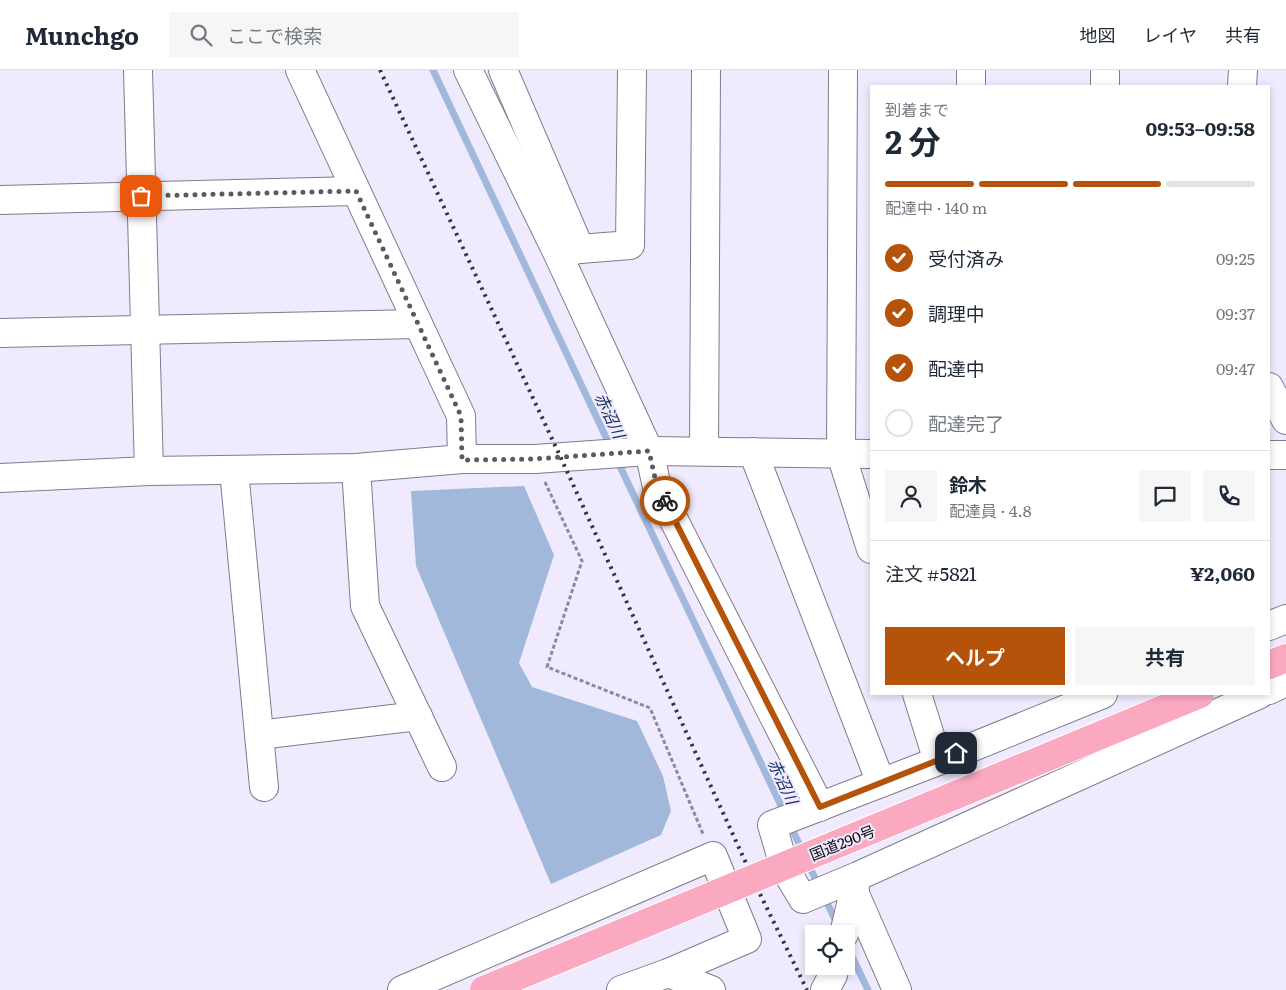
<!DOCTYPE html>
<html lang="ja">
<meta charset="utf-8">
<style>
body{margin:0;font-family:Literata,"Noto Sans JP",serif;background:#f6f6f7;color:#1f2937;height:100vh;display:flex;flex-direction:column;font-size:19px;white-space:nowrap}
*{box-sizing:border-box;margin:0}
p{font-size:16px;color:#747a83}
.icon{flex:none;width:28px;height:28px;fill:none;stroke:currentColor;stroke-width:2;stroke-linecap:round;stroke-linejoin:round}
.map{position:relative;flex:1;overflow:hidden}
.side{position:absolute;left:870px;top:15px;width:400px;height:610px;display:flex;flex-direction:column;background:#fff;border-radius:0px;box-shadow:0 2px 8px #0003}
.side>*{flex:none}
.fabs{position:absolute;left:805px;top:855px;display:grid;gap:10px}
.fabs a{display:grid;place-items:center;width:50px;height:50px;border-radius:0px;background:#fff;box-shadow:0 2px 8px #0003;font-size:25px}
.pin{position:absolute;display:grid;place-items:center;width:42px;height:42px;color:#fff;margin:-21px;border-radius:10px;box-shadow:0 2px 8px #0006}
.courier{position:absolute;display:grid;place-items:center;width:50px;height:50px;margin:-25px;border:4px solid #b45309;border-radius:50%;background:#fff;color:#222;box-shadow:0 1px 6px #0007}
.headline em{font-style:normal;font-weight:700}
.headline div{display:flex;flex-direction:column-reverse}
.headline{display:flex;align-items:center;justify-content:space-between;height:85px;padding:0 15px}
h1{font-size:32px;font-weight:700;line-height:38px}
.bar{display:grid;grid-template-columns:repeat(4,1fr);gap:8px 5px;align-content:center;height:60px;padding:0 15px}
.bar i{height:6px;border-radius:4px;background:#e0e1e3}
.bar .active{background:#b45309}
.bar p{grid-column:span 4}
.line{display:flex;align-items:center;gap:12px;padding:0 15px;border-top:1px solid #e0e1e3}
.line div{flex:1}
.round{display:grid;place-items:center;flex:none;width:52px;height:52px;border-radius:0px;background:#f6f6f7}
ol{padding:0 15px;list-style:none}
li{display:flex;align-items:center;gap:15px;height:55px}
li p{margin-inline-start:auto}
li .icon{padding:5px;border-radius:50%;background:#b45309;color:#fff;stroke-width:4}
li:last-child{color:#747a83}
li i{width:28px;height:28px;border:2px solid #e0e1e3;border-radius:50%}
.cta{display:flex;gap:10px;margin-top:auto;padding:10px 15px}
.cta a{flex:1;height:58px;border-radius:0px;background:#b45309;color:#fff;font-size:20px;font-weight:700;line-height:58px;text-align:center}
.cta a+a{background:#f6f6f7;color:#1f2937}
header{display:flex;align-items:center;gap:30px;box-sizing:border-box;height:70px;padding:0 25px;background:#fff;border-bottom:1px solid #e0e1e3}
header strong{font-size:24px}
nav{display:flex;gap:28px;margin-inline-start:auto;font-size:18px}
.search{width:350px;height:45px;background:#f6f6f7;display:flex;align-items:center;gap:12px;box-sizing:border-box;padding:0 18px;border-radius:0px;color:#747a83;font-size:19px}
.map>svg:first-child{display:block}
.water{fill:#a2b8db}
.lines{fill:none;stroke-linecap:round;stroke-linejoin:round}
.stream{stroke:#a2b8db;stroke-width:7}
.minor-casing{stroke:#807a8c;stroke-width:30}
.highway-casing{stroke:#fff;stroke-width:30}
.path{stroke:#8e8998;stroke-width:3;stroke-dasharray:4 2.5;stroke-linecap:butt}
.minor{stroke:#fff;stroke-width:28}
.highway{stroke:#fba9c0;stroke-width:28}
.rail{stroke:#36333c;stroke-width:4;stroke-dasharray:2.5 5;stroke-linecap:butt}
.highway-bridge-casing{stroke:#fff;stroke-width:30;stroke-linecap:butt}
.highway-bridge{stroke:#fba9c0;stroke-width:28}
.done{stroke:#5c5965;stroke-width:5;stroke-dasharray:0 9}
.route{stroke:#b45309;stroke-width:6}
.labels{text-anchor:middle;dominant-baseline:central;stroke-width:4;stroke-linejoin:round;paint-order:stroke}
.street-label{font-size:15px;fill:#0d0b12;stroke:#f0eafe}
.water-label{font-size:16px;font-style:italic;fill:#132d5a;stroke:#f0eafe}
</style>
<header>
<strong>Munchgo</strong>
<div class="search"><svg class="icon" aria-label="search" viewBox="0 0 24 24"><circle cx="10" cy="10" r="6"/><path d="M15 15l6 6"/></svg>ここで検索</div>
<nav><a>地図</a><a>レイヤ</a><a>共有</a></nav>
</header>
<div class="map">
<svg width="1286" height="920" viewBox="0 0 1286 920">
<rect width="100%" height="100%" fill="#f0eafe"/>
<path class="water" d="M524 416 554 485 519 593 532 617 637 651 663 706 671 741 661 765 551 814 416 496 411 421Z"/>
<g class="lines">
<g class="stream">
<path d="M433 0 611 378"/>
<path d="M617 390 785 744"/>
<path d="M789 753 803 782"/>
<path d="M807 792 819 816"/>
<path d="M824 826 837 854"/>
<path d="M846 874 868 920"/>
</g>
<g class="minor-casing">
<g id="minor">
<path d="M138 0 149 401"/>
<path d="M300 0 461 346 462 389"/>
<path d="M468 0 557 182 649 381 657 417 820 737"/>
<path d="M503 0 580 179 563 181"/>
<path d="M843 0 841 384 871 479"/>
<path d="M971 16V0"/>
<path d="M1105 16V0"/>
<path d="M1242 16 1243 0"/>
<path d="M0 130 356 121"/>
<path d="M580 179 630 175 632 0"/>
<path d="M0 263 418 254"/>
<path d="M1269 317 1286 350"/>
<path d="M704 381 706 0"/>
<path d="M753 382 881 713"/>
<path d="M1269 385H1286"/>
<path d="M356 398 365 536 442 697"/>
<path d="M234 400 264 717"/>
<path d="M0 408 149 401 356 398 462 389H535L649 381 871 384"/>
<path d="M1269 556 1286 549"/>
<path d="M1269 620 1286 612"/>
<path d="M917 624 938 691"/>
<path d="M1103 624 938 691 772 755 785 799 803 829 858 806 1260 624"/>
<path d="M259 665 418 646"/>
<path d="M854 822 897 920"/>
<path d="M844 864 855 817"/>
<path d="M668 903 711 920"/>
<path d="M402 920 713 786 747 869 668 903 621 920"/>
<path d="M825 920 833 905 835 896"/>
</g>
</g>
<g class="highway-casing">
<path id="highway" d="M1269 595 1286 588"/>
</g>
<path class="path" d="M545 412 582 491 547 597 650 638 703 764"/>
<use href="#minor" class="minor"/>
<use href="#highway" class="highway"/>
<path class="rail" d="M380 0 560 386 761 826 807 920"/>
<g class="highway-bridge-casing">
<path id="highway-bridge" d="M484 920 1200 624"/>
</g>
<use href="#highway-bridge" class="highway-bridge"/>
</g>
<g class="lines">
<path class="done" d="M141 126 356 121 461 346 462 390 534 389 649 381 657 417 665 431"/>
<path class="route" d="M665 431 820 737 956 683"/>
</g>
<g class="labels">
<g class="street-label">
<text transform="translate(842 772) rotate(-22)">国道290号</text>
</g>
<g class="water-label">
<text transform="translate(611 345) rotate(65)">赤沼川</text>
<text transform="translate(784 711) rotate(65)">赤沼川</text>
</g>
</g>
</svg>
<div class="fabs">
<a><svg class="icon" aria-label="locate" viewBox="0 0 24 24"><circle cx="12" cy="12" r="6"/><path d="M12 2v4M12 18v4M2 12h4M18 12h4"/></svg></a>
</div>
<div class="pin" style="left:141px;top:126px;background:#ea580c"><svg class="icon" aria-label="bag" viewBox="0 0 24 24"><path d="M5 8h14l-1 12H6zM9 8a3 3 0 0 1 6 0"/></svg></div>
<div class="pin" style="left:956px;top:683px;background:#1f2937"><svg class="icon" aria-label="home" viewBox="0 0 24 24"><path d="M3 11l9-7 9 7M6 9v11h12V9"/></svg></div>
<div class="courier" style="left:665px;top:431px"><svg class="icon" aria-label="bike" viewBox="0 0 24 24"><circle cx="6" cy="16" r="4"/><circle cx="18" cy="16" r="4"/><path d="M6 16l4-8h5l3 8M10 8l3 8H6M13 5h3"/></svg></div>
<section class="side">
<div class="headline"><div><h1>2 分</h1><p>到着まで</p></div><em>09:53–09:58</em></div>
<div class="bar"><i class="active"></i><i class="active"></i><i class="active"></i><i></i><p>配達中 · 140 m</p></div>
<ol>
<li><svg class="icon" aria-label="check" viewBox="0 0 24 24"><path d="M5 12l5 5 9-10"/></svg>受付済み<p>09:25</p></li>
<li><svg class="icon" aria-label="check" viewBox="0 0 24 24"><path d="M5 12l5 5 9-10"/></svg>調理中<p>09:37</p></li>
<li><svg class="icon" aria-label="check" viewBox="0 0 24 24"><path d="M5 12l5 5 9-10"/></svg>配達中<p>09:47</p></li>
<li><i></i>配達完了</li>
</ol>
<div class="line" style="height:90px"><a class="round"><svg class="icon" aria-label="person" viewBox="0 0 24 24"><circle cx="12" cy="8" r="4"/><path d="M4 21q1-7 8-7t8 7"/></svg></a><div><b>鈴木</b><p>配達員 · 4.8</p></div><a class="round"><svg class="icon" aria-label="chat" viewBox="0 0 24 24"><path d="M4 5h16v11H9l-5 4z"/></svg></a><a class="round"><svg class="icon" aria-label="phone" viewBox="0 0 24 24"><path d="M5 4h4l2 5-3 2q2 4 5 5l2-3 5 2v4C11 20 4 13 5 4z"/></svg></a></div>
<div class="line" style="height:65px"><div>注文 #5821</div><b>¥2,060</b></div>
<div class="cta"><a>ヘルプ</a><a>共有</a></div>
</section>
</div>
